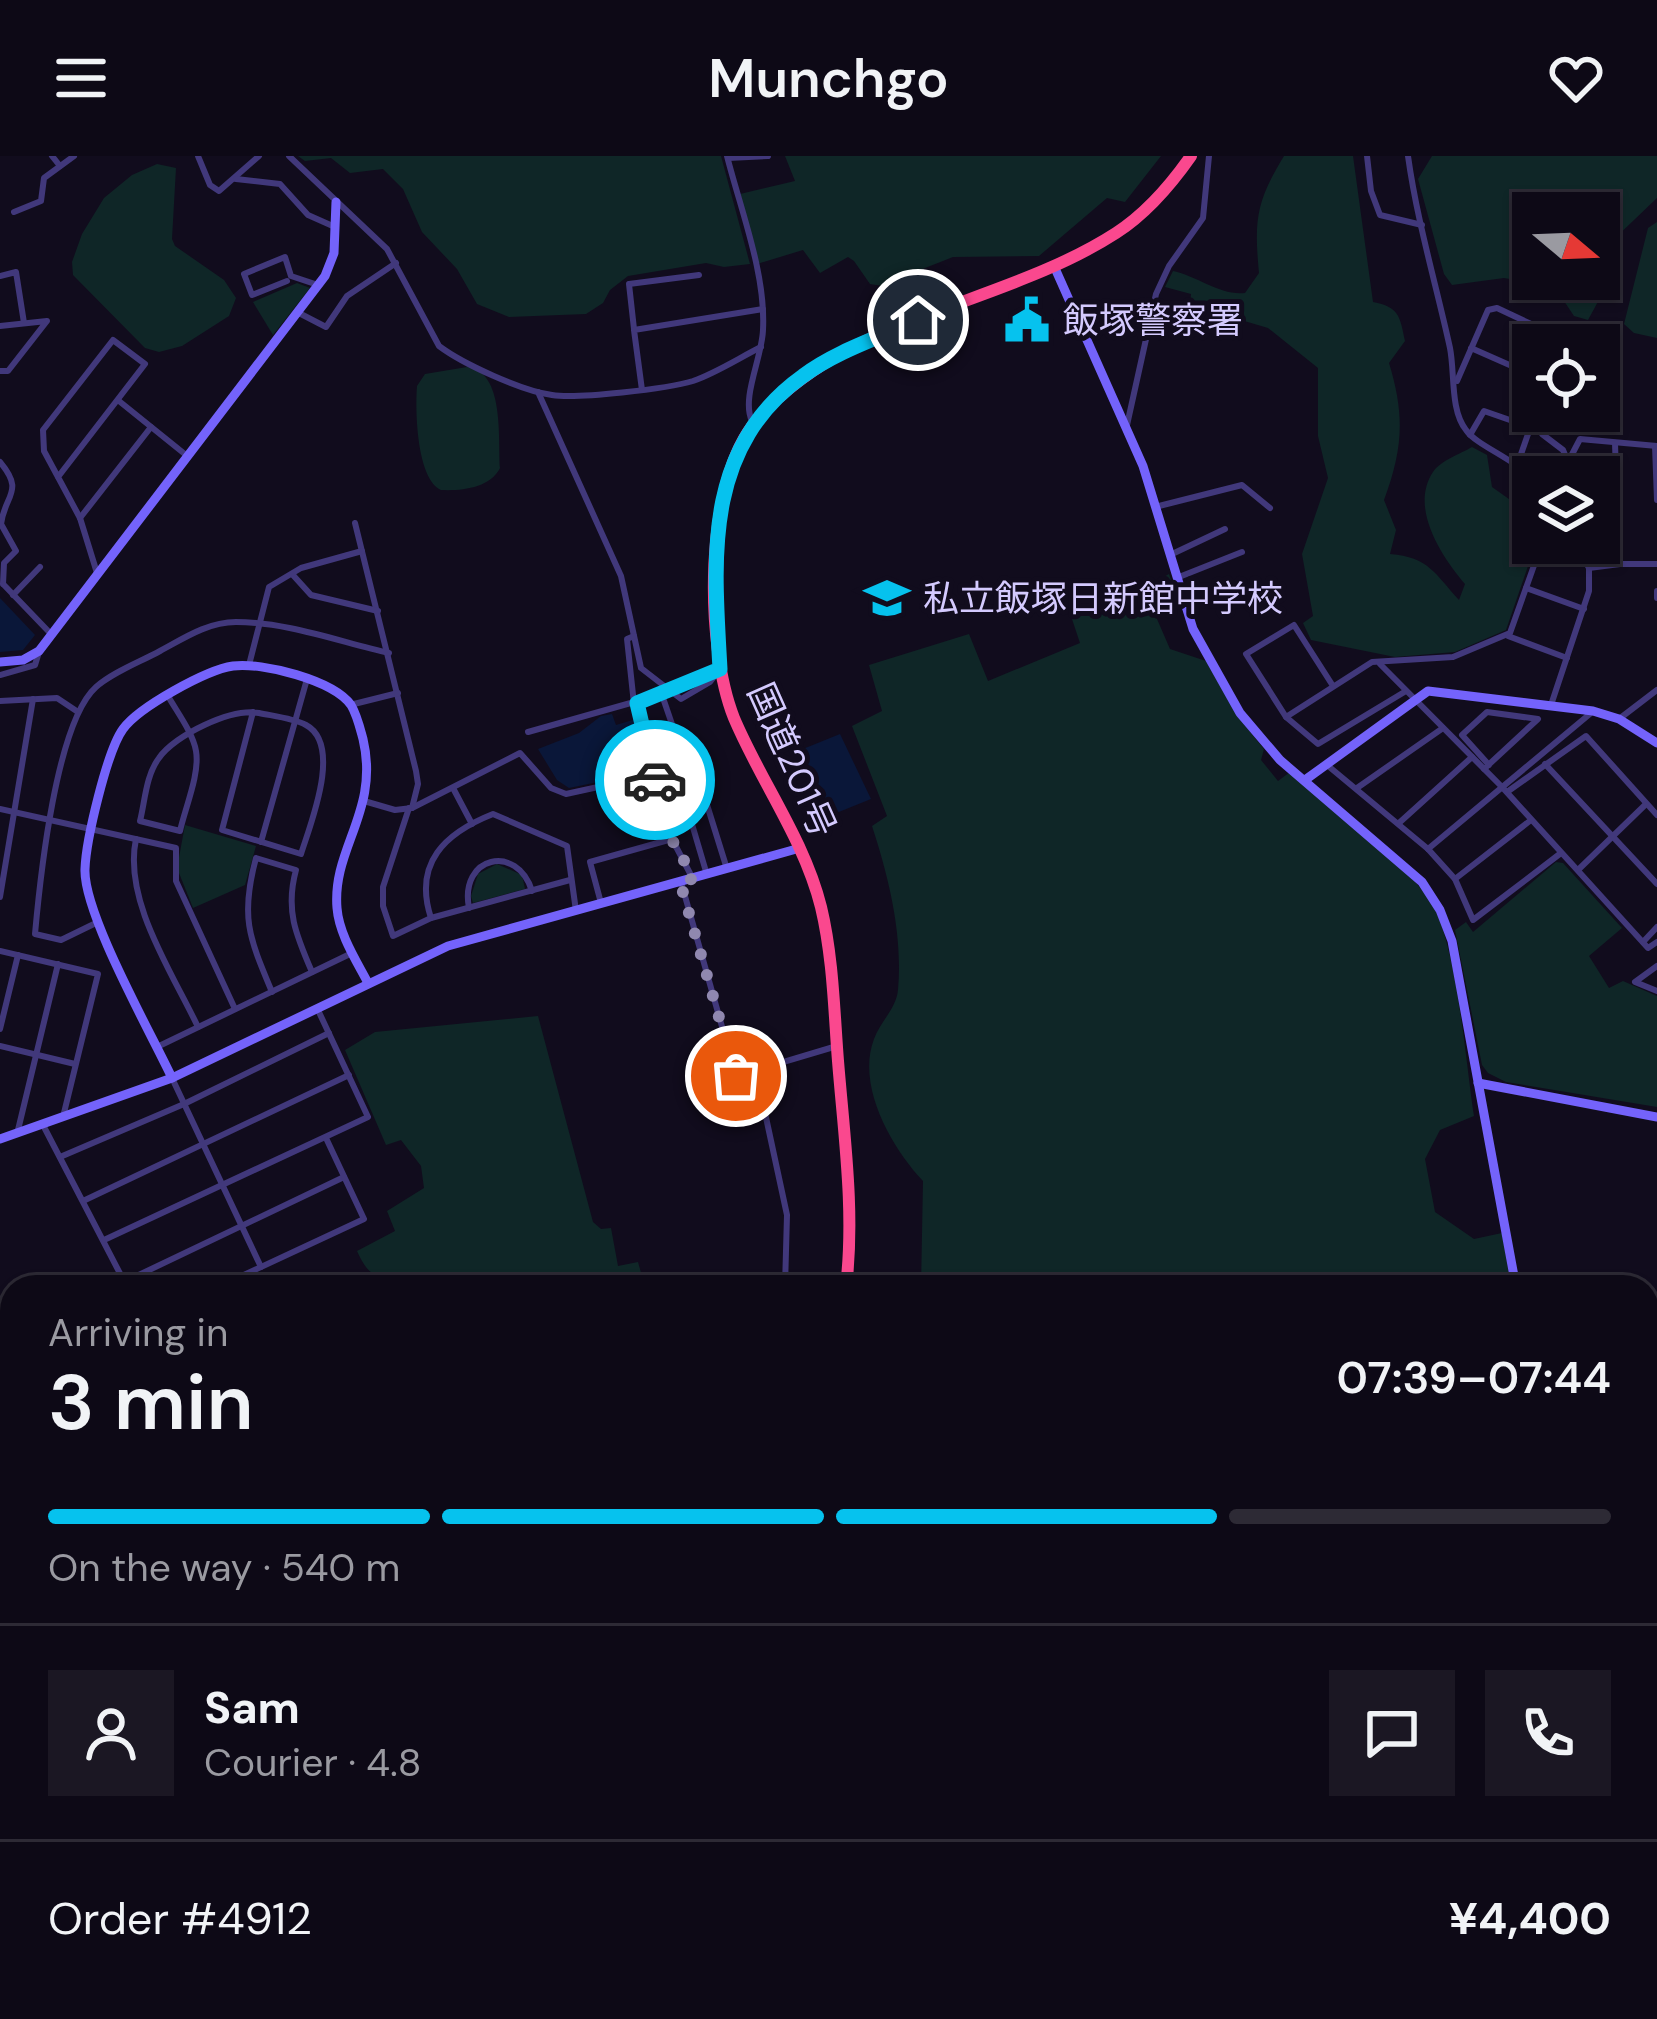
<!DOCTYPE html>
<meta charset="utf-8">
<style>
body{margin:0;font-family:"DM Sans","Noto Sans JP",sans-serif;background:#1b1723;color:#f1f3f6;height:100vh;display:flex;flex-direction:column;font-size:45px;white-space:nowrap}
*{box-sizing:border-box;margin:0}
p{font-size:39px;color:#9a9aa1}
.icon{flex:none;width:66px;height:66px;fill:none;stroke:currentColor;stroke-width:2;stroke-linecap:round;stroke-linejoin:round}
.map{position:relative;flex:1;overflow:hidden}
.side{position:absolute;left:0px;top:1119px;width:1659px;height:744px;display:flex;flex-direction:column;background:#0d0916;border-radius:36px 36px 0 0;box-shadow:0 3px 9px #0004,0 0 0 3px #2d2a35}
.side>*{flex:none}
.needle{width:78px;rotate:109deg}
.tools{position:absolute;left:1512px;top:36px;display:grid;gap:24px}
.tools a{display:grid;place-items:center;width:108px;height:108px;border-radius:0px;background:#0d0916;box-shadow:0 3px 9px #0004,0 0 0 3px #2d2a35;font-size:60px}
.pin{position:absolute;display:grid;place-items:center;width:102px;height:102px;color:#fff;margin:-51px;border:6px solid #fff;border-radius:50%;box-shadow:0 3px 12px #0007}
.courier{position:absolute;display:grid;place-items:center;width:120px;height:120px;margin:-60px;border:9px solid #06c2ee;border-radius:50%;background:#fff;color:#222;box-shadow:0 3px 15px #0007}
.summary em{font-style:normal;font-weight:600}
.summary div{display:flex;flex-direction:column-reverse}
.summary{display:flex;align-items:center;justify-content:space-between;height:204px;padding:0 48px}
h1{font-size:78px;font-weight:600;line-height:90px}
.bar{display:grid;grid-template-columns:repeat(4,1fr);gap:18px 12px;align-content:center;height:144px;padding:0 48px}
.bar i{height:15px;border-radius:9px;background:#2d2a35}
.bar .on{background:#06c2ee}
.bar p{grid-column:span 4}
.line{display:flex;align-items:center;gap:30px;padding:0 48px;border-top:3px solid #2d2a35}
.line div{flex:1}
.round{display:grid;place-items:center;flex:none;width:126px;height:126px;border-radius:0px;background:#1b1723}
header{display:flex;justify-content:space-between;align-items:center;height:156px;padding:0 48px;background:#0d0916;font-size:54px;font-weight:600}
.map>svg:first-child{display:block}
.green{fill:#0f2627;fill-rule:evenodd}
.water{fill:#0a1739}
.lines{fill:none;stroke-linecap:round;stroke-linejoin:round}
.street{stroke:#41387b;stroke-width:6}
.secondary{stroke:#7463fb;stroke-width:9}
.highway{stroke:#fa488e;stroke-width:12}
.street-bridge{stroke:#41387b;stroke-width:6}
.done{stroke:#9088af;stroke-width:12;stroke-dasharray:0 21.6}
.route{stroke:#06c2ee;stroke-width:15}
.labels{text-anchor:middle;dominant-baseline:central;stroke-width:10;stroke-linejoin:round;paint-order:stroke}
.poi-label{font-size:36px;fill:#d4cafe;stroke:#110c1d;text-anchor:start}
.street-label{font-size:36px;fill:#d4cafe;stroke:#110c1d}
</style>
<header><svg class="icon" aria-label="menu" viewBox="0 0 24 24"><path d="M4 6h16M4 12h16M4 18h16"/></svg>Munchgo<svg class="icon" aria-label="heart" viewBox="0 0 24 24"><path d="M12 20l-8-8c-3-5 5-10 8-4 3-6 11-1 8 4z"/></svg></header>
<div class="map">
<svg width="1657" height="1863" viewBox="0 0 1657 1863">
<rect width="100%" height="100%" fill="#110c1d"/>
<g class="green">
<path d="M298 0H721L750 108 724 111 706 107 628 120 610 134 603 147 586 158 509 161 477 148 457 113 422 76 403 33 383 13 350 17 331 2 305 5Z"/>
<path d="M785 0H1161L1125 46 1107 42 1039 100 953 101 920 114 895 132 870 128 854 105 848 101 820 117 803 94 757 108 740 38 795 25Z"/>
<path d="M1284 0H1353L1373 146C1399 151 1400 160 1405 185L1389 207C1405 259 1403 293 1384 344L1396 374 1390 398C1429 401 1435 418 1459 444L1465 428C1442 401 1409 352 1433 316 1440 305 1460 298 1472 291L1487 299 1492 331 1533 360V387H1536L1506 474 1455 496 1395 501 1311 484 1303 467 1313 460 1302 398 1328 322 1318 280V212L1268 172 1190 149 1191 138 1165 131 1173 115C1197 120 1221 140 1245 137L1259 117C1254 64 1256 46 1284 0Z"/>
<path d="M1432 0H1657V42L1611 86 1600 142 1588 164 1574 160 1564 145 1516 136V124L1504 122 1452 129 1444 118 1418 23ZM1533 57H1599V123H1533Z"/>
<path d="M157 8 176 12 172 83 175 90 224 124 236 142 229 160 182 190 159 196 145 192 73 119 72 106 82 78 104 42 132 19Z"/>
<path d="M1657 66V182L1634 177 1624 168 1648 72Z"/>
<path d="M297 127 310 132 273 179 253 146Z"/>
<path d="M467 211C505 215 498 283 500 312 490 332 462 335 441 334 417 323 415 256 417 230L425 218Z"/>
<path d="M1599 382 1614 384 1613 406 1591 405 1586 387H1599Z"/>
<path d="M1169 418 1179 448 1157 463 1170 493 1206 505 1238 561 1264 593 1261 604 1278 625 1290 616C1331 652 1407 705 1433 750 1457 792 1466 908 1474 960L1440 974 1425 1003 1435 1056 1474 1083 1502 1077 1511 1131H921L923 1025C892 992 856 930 874 883 880 866 896 853 898 834 903 779 889 722 872 670L887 660 852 570 882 555 869 509 969 478 988 525 1080 487 1070 457 1114 449Z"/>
<path d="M185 669 256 690 245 729 193 752 177 712Z"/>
<path d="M1556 706 1563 707 1622 772 1589 800 1609 832 1623 825 1657 840V951L1506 926 1488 917 1482 909 1455 774 1466 766 1473 776Z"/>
<path d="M497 708 522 719 525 733 473 747 471 740 478 718Z"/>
<path d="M538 860 593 1066 601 1073 611 1072 618 1110 638 1106 645 1131H409C380 1124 369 1122 357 1095L395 1075 387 1055 424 1032 421 1010 401 984 386 989 345 894 375 876Z"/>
<path d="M12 1640V1851H63V1863H0V1642Z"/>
<path d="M1228 1851H1587L1617 1863H1244Z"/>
</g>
<g class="water">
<path d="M0 442 35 479 23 494 0 496Z"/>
<path d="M612 558 616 569 636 563 646 616 569 632 557 624 538 593 579 577 601 560Z"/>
<path d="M840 578 871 643 824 662 798 595Z"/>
<path d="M12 1698V1851H47L50 1863H0V1743Z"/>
</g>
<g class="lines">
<g class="street">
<path d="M52 0 60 10"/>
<path d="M198 0 210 29 219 35 259 0"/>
<path d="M289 0 387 93 439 190C463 208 522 235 552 239 577 243 667 233 693 225 716 217 739 202 761 191"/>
<path d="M727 0C741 55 766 118 763 174 762 202 741 242 752 265"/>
<path d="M1367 0 1371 35 1380 59 1422 69"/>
<path d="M1408 0C1417 65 1436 128 1450 192 1455 217 1450 254 1466 274 1477 290 1514 302 1533 324"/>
<path d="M728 2 768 0"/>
<path d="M236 23 280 28 308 59 335 71"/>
<path d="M14 56 41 45 44 22 74 0"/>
<path d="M0 120 16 116 24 167"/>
<path d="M287 125 252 139 244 118 285 101 291 120 318 129"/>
<path d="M297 156 326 171 347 140 396 107"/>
<path d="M0 170 47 165 8 215H0"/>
<path d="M634 173 629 128 699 119"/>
<path d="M1457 225 1488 154 1497 152 1531 168 1530 218 1471 192"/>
<path d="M642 234 634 174 763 153"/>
<path d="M538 236 621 420 641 512 681 543 710 526 720 513"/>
<path d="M119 245 186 299"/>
<path d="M1540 263 1542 278 1563 294 1568 306"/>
<path d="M1127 269 1156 138 1169 110 1203 62 1209 0"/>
<path d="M1470 279 1484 255 1527 270 1528 278 1518 307"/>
<path d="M1615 287 1618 379"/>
<path d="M1655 290 1657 344"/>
<path d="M0 306C25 336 5 338 1 368L16 395 4 407 3 428"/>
<path d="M58 321 145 208 113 184 43 274 44 295 80 362 97 417"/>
<path d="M1567 321 1568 306 1580 283 1657 290"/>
<path d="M1155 351 1242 329 1270 352"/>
<path d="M80 362 151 271"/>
<path d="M355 367 416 615 418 628 412 652"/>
<path d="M1558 387 1577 396"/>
<path d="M1170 399 1225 373"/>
<path d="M1620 408H1657"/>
<path d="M1589 412 1620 408 1618 379H1599"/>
<path d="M292 418 311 439 378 455"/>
<path d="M1179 421 1242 396"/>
<path d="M4 429 51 478"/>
<path d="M1526 432 1584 453"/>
<path d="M1657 435V442"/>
<path d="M13 439 40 411"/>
<path d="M1508 480 1567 502"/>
<path d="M1380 508 1502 631 1648 792 1657 786"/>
<path d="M249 509 269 431 301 412 362 395"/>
<path d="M0 519 35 509 39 496"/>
<path d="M1333 530 1294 469 1246 498 1286 561 1318 588 1406 535"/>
<path d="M674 534 717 515"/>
<path d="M662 539 687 612"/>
<path d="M168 540C177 556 193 577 196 595 200 618 185 652 180 675L140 665C145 645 146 619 159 602 175 579 231 552 259 557 273 560 293 562 306 569 343 589 310 669 301 698L222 674 253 556"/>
<path d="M0 545 57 542 78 556"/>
<path d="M637 547 672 683 693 723"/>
<path d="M634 548 627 483 634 480"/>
<path d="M350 549 398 537"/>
<path d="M1551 549 1589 435V412L1575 387"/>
<path d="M1286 561 1372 506 1453 501 1510 477 1542 387"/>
<path d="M1619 563 1657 534"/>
<path d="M528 576 666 537"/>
<path d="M1545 608 1657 728"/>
<path d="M1327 609 1428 693 1455 723 1473 764 1561 697"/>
<path d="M1484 613 1538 563 1487 556 1462 579 1489 609"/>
<path d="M453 632 472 668"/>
<path d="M1357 632 1443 572"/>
<path d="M1507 636 1586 580 1657 659"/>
<path d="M364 645 395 654 412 652 520 597 551 632 566 638 653 619"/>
<path d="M409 652 383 731V750L393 780 431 762 570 724"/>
<path d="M0 653 176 692V725L235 853"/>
<path d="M1399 667 1472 601"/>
<path d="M136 683C123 744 172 816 198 871"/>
<path d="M261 686 307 523"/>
<path d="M1428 693 1591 557"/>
<path d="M1579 713 1645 649"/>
<path d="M707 719 684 641 703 636 727 713"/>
<path d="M1455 723 1531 664"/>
<path d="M681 726 736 920 837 890"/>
<path d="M0 741 33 543"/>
<path d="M601 747 590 706 672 683"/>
<path d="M469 752C459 700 517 687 532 735"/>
<path d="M431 762C413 707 445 677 493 658L567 690 576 755"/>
<path d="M98 766 61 784 35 778C40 723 56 567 96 531 113 516 140 506 160 495 184 482 208 466 236 466 287 466 340 486 389 497"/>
<path d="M1643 786 1657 771"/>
<path d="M0 795 98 818 63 961"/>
<path d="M1657 810 1635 826 1657 835"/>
<path d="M272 836C249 781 240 761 256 702L296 714C285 754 296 779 312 816"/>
<path d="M0 873 18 799"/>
<path d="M0 890 75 908"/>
<path d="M157 891 352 797"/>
<path d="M756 915 787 1059 785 1131"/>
<path d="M172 922 261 1111"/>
<path d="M43 969 127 1131"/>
<path d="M18 974 58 808"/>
<path d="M60 1001 184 948 329 877"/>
<path d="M83 1045 349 919"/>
<path d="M104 1084 368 961 318 854"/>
<path d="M124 1126 344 1021"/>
<path d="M218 1131 364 1063 326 982"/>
<path d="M0 1636 12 1633"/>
<path d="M1647 1788 1657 1792"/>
<path d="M65 1851V1863"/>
<path d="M421 1851 423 1863"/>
<path d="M800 1851 803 1863"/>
<path d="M850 1851 855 1863"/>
<path d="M329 1863 386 1851"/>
<path d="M762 1863 795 1851"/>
<path d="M887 1863 890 1851"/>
<path d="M930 1863 933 1851"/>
</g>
<g class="secondary">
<path d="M1054 110 1143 310 1193 473 1240 557 1280 604 1422 726 1440 754 1452 785 1516 1131"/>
<path d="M0 506 23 504 39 495 325 120 334 97 336 46"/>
<path d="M1305 624 1428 535 1593 555 1619 563 1657 587"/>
<path d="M172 922C151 877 83 757 85 713 86 684 107 595 123 573 139 551 206 514 233 510 262 506 333 524 351 549 357 559 360 572 363 583 380 655 332 692 337 752 339 778 356 804 368 827"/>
<path d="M1478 927 1657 961"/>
<path d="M0 983 172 922 448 790 800 692"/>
<path d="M0 1483 12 1479"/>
<path d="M1647 1631 1657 1637"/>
<path d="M699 1851 709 1863"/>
</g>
<g class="highway">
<path d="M846 1131C855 1056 844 980 838 905 834 854 833 801 821 751 804 683 761 626 734 562 705 489 703 326 757 264 848 159 1003 150 1116 77 1147 57 1170 30 1191 0"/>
<path d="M608 1863 610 1851"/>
</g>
<path class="street-bridge" d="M666 537 674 534"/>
</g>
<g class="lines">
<path class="done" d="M655 624 676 695 687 708 692 723 680 726 736 920"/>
<path class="route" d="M655 624 637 547 720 513C714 404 702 292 803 220 836 195 881 181 918 164"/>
</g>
<defs>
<g id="civic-bare" transform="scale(3.6)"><path d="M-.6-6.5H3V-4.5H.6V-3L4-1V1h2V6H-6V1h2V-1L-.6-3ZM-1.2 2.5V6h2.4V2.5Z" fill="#06c2ee" stroke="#110c1d" stroke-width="2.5" paint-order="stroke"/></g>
<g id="school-bare" transform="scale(3.6)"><path d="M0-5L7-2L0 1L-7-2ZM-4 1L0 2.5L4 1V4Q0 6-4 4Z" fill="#06c2ee" stroke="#110c1d" stroke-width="2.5" paint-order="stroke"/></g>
</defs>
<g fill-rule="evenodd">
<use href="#civic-bare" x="1027" y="164"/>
<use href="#school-bare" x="887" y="442"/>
</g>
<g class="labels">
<g class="poi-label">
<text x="1063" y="164">飯塚警察署</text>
<text x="923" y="442">私立飯塚日新館中学校</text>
</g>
<g class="street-label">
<text transform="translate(792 604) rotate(66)">国道201号</text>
</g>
</g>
</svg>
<div class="tools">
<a><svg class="needle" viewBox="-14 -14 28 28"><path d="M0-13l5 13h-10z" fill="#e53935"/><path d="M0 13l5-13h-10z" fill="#9a9aa1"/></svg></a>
<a><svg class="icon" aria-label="locate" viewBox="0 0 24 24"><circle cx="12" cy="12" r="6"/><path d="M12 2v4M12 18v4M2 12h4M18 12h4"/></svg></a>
<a><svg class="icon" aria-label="layers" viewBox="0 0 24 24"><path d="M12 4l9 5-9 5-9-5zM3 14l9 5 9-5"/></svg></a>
</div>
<div class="pin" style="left:736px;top:920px;background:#ea580c"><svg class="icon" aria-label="bag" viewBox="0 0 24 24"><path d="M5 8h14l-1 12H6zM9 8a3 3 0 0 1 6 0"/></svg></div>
<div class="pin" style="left:918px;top:164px;background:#1f2937"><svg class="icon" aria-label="home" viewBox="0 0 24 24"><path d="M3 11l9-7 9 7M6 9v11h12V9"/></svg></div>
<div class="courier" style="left:655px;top:624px"><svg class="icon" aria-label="car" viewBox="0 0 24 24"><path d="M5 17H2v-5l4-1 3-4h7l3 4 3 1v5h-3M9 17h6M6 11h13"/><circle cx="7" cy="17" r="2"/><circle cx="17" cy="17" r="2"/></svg></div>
<section class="side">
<div class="summary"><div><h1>3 min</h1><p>Arriving in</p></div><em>07:39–07:44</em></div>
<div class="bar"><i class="on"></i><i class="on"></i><i class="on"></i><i></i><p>On the way · 540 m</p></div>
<div class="line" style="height:216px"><a class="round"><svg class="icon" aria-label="person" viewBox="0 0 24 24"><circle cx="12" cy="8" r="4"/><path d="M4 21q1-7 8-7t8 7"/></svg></a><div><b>Sam</b><p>Courier · 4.8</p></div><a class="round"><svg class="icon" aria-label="chat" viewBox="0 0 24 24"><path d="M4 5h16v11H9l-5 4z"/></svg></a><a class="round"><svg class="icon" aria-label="phone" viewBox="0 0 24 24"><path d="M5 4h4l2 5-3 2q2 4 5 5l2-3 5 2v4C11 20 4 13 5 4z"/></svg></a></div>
<div class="line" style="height:156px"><div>Order #4912</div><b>¥4,400</b></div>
</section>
</div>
